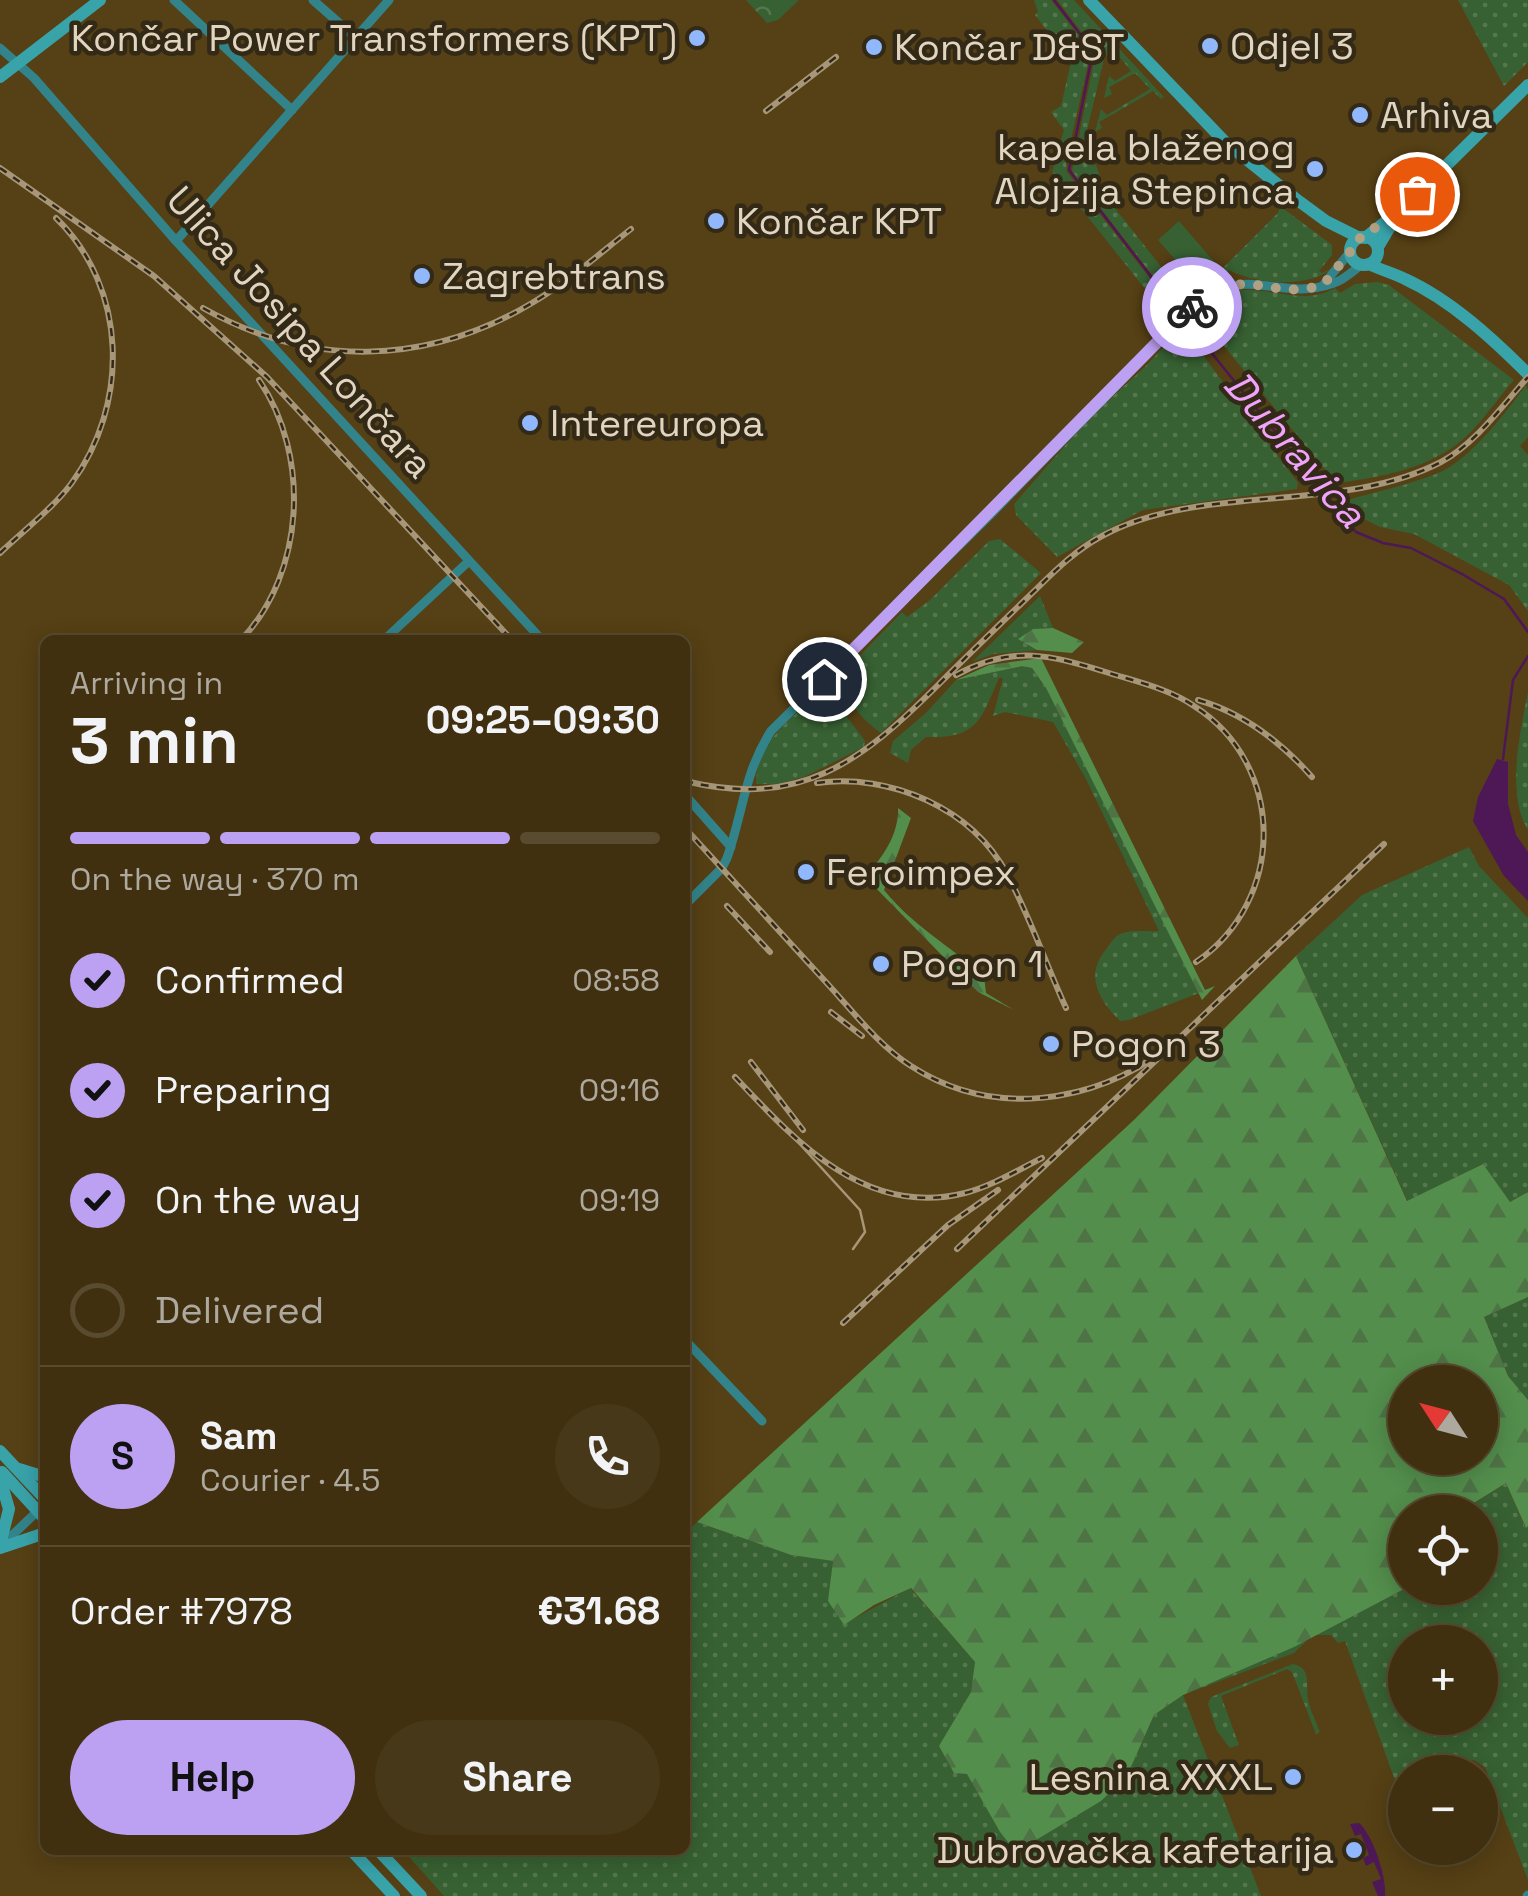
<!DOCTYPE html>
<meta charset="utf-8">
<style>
body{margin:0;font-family:"Space Grotesk",sans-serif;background:#473819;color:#f1f3f6;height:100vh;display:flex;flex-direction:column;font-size:38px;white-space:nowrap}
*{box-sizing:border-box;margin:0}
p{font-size:32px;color:#aea99f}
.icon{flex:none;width:55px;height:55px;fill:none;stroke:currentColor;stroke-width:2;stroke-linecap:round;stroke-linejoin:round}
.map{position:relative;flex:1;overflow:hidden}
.details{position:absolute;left:40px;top:635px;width:650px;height:1220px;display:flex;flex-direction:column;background:#403010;border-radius:15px;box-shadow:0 5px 25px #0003,0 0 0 2px #594b30}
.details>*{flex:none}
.needle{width:65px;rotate:306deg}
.fabs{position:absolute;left:1388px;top:1365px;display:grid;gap:20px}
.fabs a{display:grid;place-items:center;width:110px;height:110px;border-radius:50%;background:#403010;box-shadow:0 5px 25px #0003,0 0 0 2px #594b30;font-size:50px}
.pin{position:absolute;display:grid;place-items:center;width:85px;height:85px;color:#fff;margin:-42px;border:5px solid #fff;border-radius:50%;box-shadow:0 2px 10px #0007}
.courier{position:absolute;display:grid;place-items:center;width:100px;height:100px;margin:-50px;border:8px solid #bca0f2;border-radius:50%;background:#fff;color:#222;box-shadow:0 2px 12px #0007}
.head em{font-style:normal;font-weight:700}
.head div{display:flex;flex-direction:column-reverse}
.head{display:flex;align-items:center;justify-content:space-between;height:170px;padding:0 30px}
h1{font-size:65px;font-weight:700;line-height:75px}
.bar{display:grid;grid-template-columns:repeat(4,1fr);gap:15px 10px;align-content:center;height:120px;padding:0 30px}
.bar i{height:12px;border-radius:8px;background:#594b30}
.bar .active{background:#bca0f2}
.bar p{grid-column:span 4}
.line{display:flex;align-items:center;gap:25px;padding:0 30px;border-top:2px solid #594b30}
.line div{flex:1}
.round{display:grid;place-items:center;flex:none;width:105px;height:105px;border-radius:52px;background:#473819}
ol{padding:0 30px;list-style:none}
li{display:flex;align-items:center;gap:30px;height:110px}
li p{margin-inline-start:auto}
li .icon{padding:10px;border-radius:50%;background:#bca0f2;color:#111;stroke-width:4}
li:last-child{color:#aea99f}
li i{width:55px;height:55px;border:5px solid #594b30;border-radius:50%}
.primary-button{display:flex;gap:20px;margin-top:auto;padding:20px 30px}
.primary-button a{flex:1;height:115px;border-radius:60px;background:#bca0f2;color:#111;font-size:40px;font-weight:700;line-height:115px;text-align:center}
.primary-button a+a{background:#473819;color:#f1f3f6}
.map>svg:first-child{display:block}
.grass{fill:url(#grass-dots);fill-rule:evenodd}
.forest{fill:url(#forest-firs);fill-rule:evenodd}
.park{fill:url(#park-crowns)}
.garden{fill:#376132}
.water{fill:#4d1855}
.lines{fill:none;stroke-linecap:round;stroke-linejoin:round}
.stream{stroke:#4d1855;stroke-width:2.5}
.street{stroke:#32848a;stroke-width:9}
.secondary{stroke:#39a3aa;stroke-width:12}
.tram{stroke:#a79677;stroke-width:2.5}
.rail-casing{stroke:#a79677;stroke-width:6}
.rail{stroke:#332917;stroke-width:2.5;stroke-dasharray:8;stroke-linecap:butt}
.done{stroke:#b1a184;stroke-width:10;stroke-dasharray:0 18}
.route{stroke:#bca0f2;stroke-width:12}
.poi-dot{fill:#91b8fd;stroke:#332917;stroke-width:4}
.labels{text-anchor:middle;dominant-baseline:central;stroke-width:9;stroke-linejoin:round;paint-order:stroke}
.poi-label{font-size:38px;fill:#e2d5bf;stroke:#332917;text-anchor:start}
.street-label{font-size:38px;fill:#e2d5bf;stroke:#332917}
.water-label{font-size:40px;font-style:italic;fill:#efa3fb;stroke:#332917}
</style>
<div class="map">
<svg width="1528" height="1896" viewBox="0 0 1528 1896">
<defs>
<pattern id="grass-dots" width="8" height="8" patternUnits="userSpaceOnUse" patternTransform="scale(2.5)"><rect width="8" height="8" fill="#376132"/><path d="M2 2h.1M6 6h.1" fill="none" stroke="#54774e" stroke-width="1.8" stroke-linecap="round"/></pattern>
<pattern id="forest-firs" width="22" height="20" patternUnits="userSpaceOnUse" patternTransform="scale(2.5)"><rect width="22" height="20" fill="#538e4c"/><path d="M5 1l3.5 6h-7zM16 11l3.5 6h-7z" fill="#4e7345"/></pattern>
<pattern id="park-crowns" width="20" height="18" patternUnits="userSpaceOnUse" patternTransform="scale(2.5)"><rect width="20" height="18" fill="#376132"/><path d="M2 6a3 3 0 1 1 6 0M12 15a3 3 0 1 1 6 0" fill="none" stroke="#54774e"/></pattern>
</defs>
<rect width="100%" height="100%" fill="#564015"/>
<g class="grass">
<path d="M1034 0H1051L1091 51 1066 162 1067 172 1173 308 1176 313 1169 324V319L1052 172 1064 130 1051 112 1061 106 1071 62 1035 15 1038 12Z"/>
<path d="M1057 0H1074L1164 97 1161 99 1153 91 1099 122 1102 128 1095 132 1101 109 1107 115 1150 89 1135 73 1109 87 1112 94 1104 98 1109 76 1115 81 1131 71 1117 54 1114 56 1118 62 1114 64 1113 56 1105 55 1081 156 1085 163 1096 165 1101 179 1095 183 1189 302 1278 213 1280 206 1332 245V255L1319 271 1322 273 1332 268C1309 289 1255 284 1229 270L1185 308 1175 305 1072 171 1096 51Z"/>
<path d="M1458 0H1528V62L1504 86Z"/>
<path d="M1378 282 1389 285 1514 380C1496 400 1478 429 1456 445 1422 470 1377 478 1336 483L1197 313C1207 305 1218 295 1231 292 1266 283 1301 308 1335 288L1340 293 1355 284Z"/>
<path d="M1182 327 1298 483 1297 489 1143 510 1057 557 1016 515 1014 504 1091 416 1145 367Z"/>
<path d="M1525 386 1528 389V437L1520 446 1528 455V611L1509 585 1414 534 1380 527 1360 517 1348 500C1377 491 1409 485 1438 473 1467 462 1507 412 1525 386Z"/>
<path d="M1000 539 1041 573 881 733C860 718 843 699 844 672L902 612 907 617 930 600 989 541Z"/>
<path d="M1040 596 1053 628 1033 629 1037 650 993 654 972 662Z"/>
<path d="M1023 666 1031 667 1046 688 1199 993 1129 1020 1120 1021C1100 1001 1085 977 1104 952 1109 946 1113 938 1120 934 1131 929 1147 932 1159 931L1086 779 1053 722 1005 712 993 716 1003 678H999C981 719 978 739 926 737L911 750 908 763 890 753 893 741 927 712 956 680Z"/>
<path d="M1528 692V830C1506 795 1520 732 1528 692Z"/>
<path d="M825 695 841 709 865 741 864 747 804 777 777 784H756C756 744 789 720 816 696Z"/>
<path d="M1469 847 1479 866 1528 918V1192L1510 1202 1482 1164 1408 1202 1296 956 1362 895Z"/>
<path d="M1528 1297V1400L1508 1376 1484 1317Z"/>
<path d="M1506 1483 1525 1527 1528 1526V1880L1485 1767 1474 1760 1466 1763 1463 1756 1427 1772H1405V1783L1397 1786 1345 1641 1338 1643 1331 1635H1314L1406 1588H1480V1550L1486 1547 1480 1536V1512H1468L1466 1509ZM1405 1642H1480V1718H1405Z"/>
<path d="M697 1522 791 1555 833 1561 829 1601 844 1624 910 1588 975 1662 971 1692 939 1747 967 1773 1000 1832 1127 1776 1154 1715 1183 1695 1308 1639 1294 1653 1183 1695 1261 1896H444L403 1850H685V1534Z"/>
<path d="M1293 1664C1313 1669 1305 1684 1308 1699 1310 1710 1316 1722 1320 1732L1316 1734 1292 1672 1287 1669 1221 1696 1239 1745 1230 1748 1217 1731 1208 1704 1211 1697Z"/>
</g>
<g class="forest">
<path d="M1053 628 1084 642 1072 653 1037 650 1018 639 1033 629Z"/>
<path d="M1041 658 1205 990 1215 986 1202 1000 1046 688 1032 668 1023 666 956 680 989 665Z"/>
<path d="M898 808 911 818 884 890C914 927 949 945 984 976L986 993 1014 1010 978 992 865 877C882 858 899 835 898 808Z"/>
<path d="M1296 956 1407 1201 1483 1164 1510 1202 1528 1192V1297L1484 1317 1508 1376 1528 1400V1526L1526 1528 1506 1483 1466 1508 1468 1512H1405L1406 1588 1294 1647 1183 1695 1154 1715 1127 1776 1101 1801 1016 1852 1000 1832 967 1774 954 1773 939 1746 971 1692 975 1662 911 1588 874 1605 844 1625 828 1601 833 1561 791 1555 697 1522 1135 1119ZM1480 1382V1458H1405V1382Z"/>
</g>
<path class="park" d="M746 0H799L778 20 767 23Z"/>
<path class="garden" d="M1179 221 1216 264 1195 282 1158 240Z"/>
<g class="water">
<path d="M1497 759 1508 762V804L1516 835 1528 852V901L1504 876 1473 821 1478 797Z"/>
<path d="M1359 1823C1373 1835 1387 1878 1385 1896H1378L1372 1882 1381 1879 1374 1862 1366 1866 1363 1858 1369 1855 1361 1834 1355 1836 1350 1824Z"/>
</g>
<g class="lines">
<g class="stream">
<path d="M1054 0 1093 51 1069 170 1180 314"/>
<path d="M1185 320 1356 532 1383 543 1411 548 1462 574 1504 599 1528 632"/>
<path d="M1503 759 1513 680 1528 656"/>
</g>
<g class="street">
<path d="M174 0 292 110"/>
<path d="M313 0 355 37"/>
<path d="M0 48 34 78 176 241 542 640"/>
<path d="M176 241 389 0"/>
<path d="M1324 284 1350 252"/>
<path d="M384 640 469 561"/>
<path d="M685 795 731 847"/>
<path d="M685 905 722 868 727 858C743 813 744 773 771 731L994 511 1190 309C1248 259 1275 304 1334 283 1344 280 1353 271 1361 265"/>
<path d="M685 1340 762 1421"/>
<path d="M2 1545 45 1504"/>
<path d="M1527 1896 1528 1895"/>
</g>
<g class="secondary">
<path d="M1089 0 1225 142 1296 199 1326 221 1360 238"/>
<path d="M0 77 100 0"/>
<circle cx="1364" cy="251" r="14"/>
<path d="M1365 238 1403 208 1528 85"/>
<path d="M1378 247 1397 215"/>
<path d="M1369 264C1381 270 1393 273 1405 279 1451 300 1493 339 1528 374"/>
<path d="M0 1451 45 1499"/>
<path d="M19 1469 45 1477"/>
<path d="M2 1472 45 1519"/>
<path d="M0 1478 9 1509 0 1545"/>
<path d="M0 1548 45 1533"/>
<path d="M351 1850 394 1896"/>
<path d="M378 1850 421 1896"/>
</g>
<path class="tram" d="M786 1129 860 1210 865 1232 853 1249"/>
<g class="rail-casing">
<g id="rail">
<path d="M766 111 836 57"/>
<path d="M0 168 154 276 267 377 512 640"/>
<path d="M203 308C309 368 427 366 532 303 568 282 599 254 631 229"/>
<path d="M0 553C23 531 52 509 71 484 130 404 128 288 56 218"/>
<path d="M241 640C305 573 311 456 259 380"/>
<path d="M956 675C1013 644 1051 655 1109 673 1138 682 1169 689 1194 706 1287 765 1286 901 1196 962"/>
<path d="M1198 700C1243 713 1281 742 1312 777"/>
<path d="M685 781C801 809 861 762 939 684 968 655 997 627 1026 599 1050 576 1072 552 1102 536 1201 482 1339 515 1441 462 1476 443 1502 406 1528 377"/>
<path d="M817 783C890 773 972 808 1007 874 1030 917 1046 964 1066 1008"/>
<path d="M685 828C731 879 778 929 824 980 851 1009 877 1044 911 1066 991 1118 1093 1105 1167 1048"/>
<path d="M727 906 770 952"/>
<path d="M831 1012 862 1036"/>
<path d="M751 1062 803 1130"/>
<path d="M735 1077C796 1142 866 1218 965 1193 992 1186 1018 1170 1042 1158"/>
<path d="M957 1249 1384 844"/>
<path d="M843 1323 948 1225 998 1190"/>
</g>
</g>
<use href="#rail" class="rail"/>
</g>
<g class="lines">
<path class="done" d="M1192 307C1247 260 1271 304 1324 284L1350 252 1353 243 1398 212 1417 194"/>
<path class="route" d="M824 679 1192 307"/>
</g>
<g class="poi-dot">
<circle cx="697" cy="38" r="10"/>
<circle cx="1210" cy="46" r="10"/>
<circle cx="874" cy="47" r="10"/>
<circle cx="1360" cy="115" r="10"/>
<circle cx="1315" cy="169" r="10"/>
<circle cx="716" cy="221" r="10"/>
<circle cx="422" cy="276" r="10"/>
<circle cx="530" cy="423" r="10"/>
<circle cx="806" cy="872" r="10"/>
<circle cx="881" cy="964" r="10"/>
<circle cx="1051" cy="1044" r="10"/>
<circle cx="1293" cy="1777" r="10"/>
<circle cx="1354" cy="1850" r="10"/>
</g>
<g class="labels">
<g class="poi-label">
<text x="677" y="38" text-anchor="end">Končar Power Transformers (KPT)</text>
<text x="1230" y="46">Odjel 3</text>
<text x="894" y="47">Končar D&amp;ST</text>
<text x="1380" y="115">Arhiva</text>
<text x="1295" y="147" text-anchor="end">kapela blaženog<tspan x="1295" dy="44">Alojzija Stepinca</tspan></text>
<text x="736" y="221">Končar KPT</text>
<text x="442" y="276">Zagrebtrans</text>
<text x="550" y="423">Intereuropa</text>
<text x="826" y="872">Feroimpex</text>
<text x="901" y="964">Pogon 1</text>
<text x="1071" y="1044">Pogon 3</text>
<text x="1273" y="1777" text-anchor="end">Lesnina XXXL</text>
<text x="1334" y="1850" text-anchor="end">Dubrovačka kafetarija</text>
</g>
<g class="street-label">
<text transform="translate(300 332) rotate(48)">Ulica Josipa Lončara</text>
</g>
<g class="water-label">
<text transform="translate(1295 449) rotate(49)">Dubravica</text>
</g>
</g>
</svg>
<div class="fabs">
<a><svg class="needle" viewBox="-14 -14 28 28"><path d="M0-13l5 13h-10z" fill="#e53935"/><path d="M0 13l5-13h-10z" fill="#aea99f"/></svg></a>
<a><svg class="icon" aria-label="locate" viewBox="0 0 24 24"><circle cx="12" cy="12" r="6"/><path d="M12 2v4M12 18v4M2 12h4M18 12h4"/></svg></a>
<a>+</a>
<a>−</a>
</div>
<div class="pin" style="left:1417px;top:194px;background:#ea580c"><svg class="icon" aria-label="bag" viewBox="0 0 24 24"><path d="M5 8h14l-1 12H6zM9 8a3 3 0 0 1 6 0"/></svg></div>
<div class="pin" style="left:824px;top:679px;background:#1f2937"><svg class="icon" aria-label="home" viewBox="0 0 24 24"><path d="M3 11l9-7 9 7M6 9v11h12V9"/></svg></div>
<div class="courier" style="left:1192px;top:307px"><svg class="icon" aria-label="bike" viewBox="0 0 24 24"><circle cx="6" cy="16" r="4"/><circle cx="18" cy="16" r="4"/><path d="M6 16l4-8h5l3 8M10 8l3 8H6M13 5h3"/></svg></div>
<section class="details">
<div class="head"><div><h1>3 min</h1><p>Arriving in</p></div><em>09:25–09:30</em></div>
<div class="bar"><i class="active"></i><i class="active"></i><i class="active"></i><i></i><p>On the way · 370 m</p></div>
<ol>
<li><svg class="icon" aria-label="check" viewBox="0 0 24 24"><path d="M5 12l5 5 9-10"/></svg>Confirmed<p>08:58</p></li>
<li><svg class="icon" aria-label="check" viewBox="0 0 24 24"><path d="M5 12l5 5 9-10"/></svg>Preparing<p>09:16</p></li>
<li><svg class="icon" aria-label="check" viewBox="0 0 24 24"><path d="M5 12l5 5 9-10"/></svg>On the way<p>09:19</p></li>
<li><i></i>Delivered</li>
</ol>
<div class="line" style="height:180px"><b class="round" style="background:#bca0f2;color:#111">S</b><div><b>Sam</b><p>Courier · 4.5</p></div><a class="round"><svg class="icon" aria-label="phone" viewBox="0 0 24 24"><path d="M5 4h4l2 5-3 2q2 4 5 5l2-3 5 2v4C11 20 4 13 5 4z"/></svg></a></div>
<div class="line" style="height:130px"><div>Order #7978</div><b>€31.68</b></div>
<div class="primary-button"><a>Help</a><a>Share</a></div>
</section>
</div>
